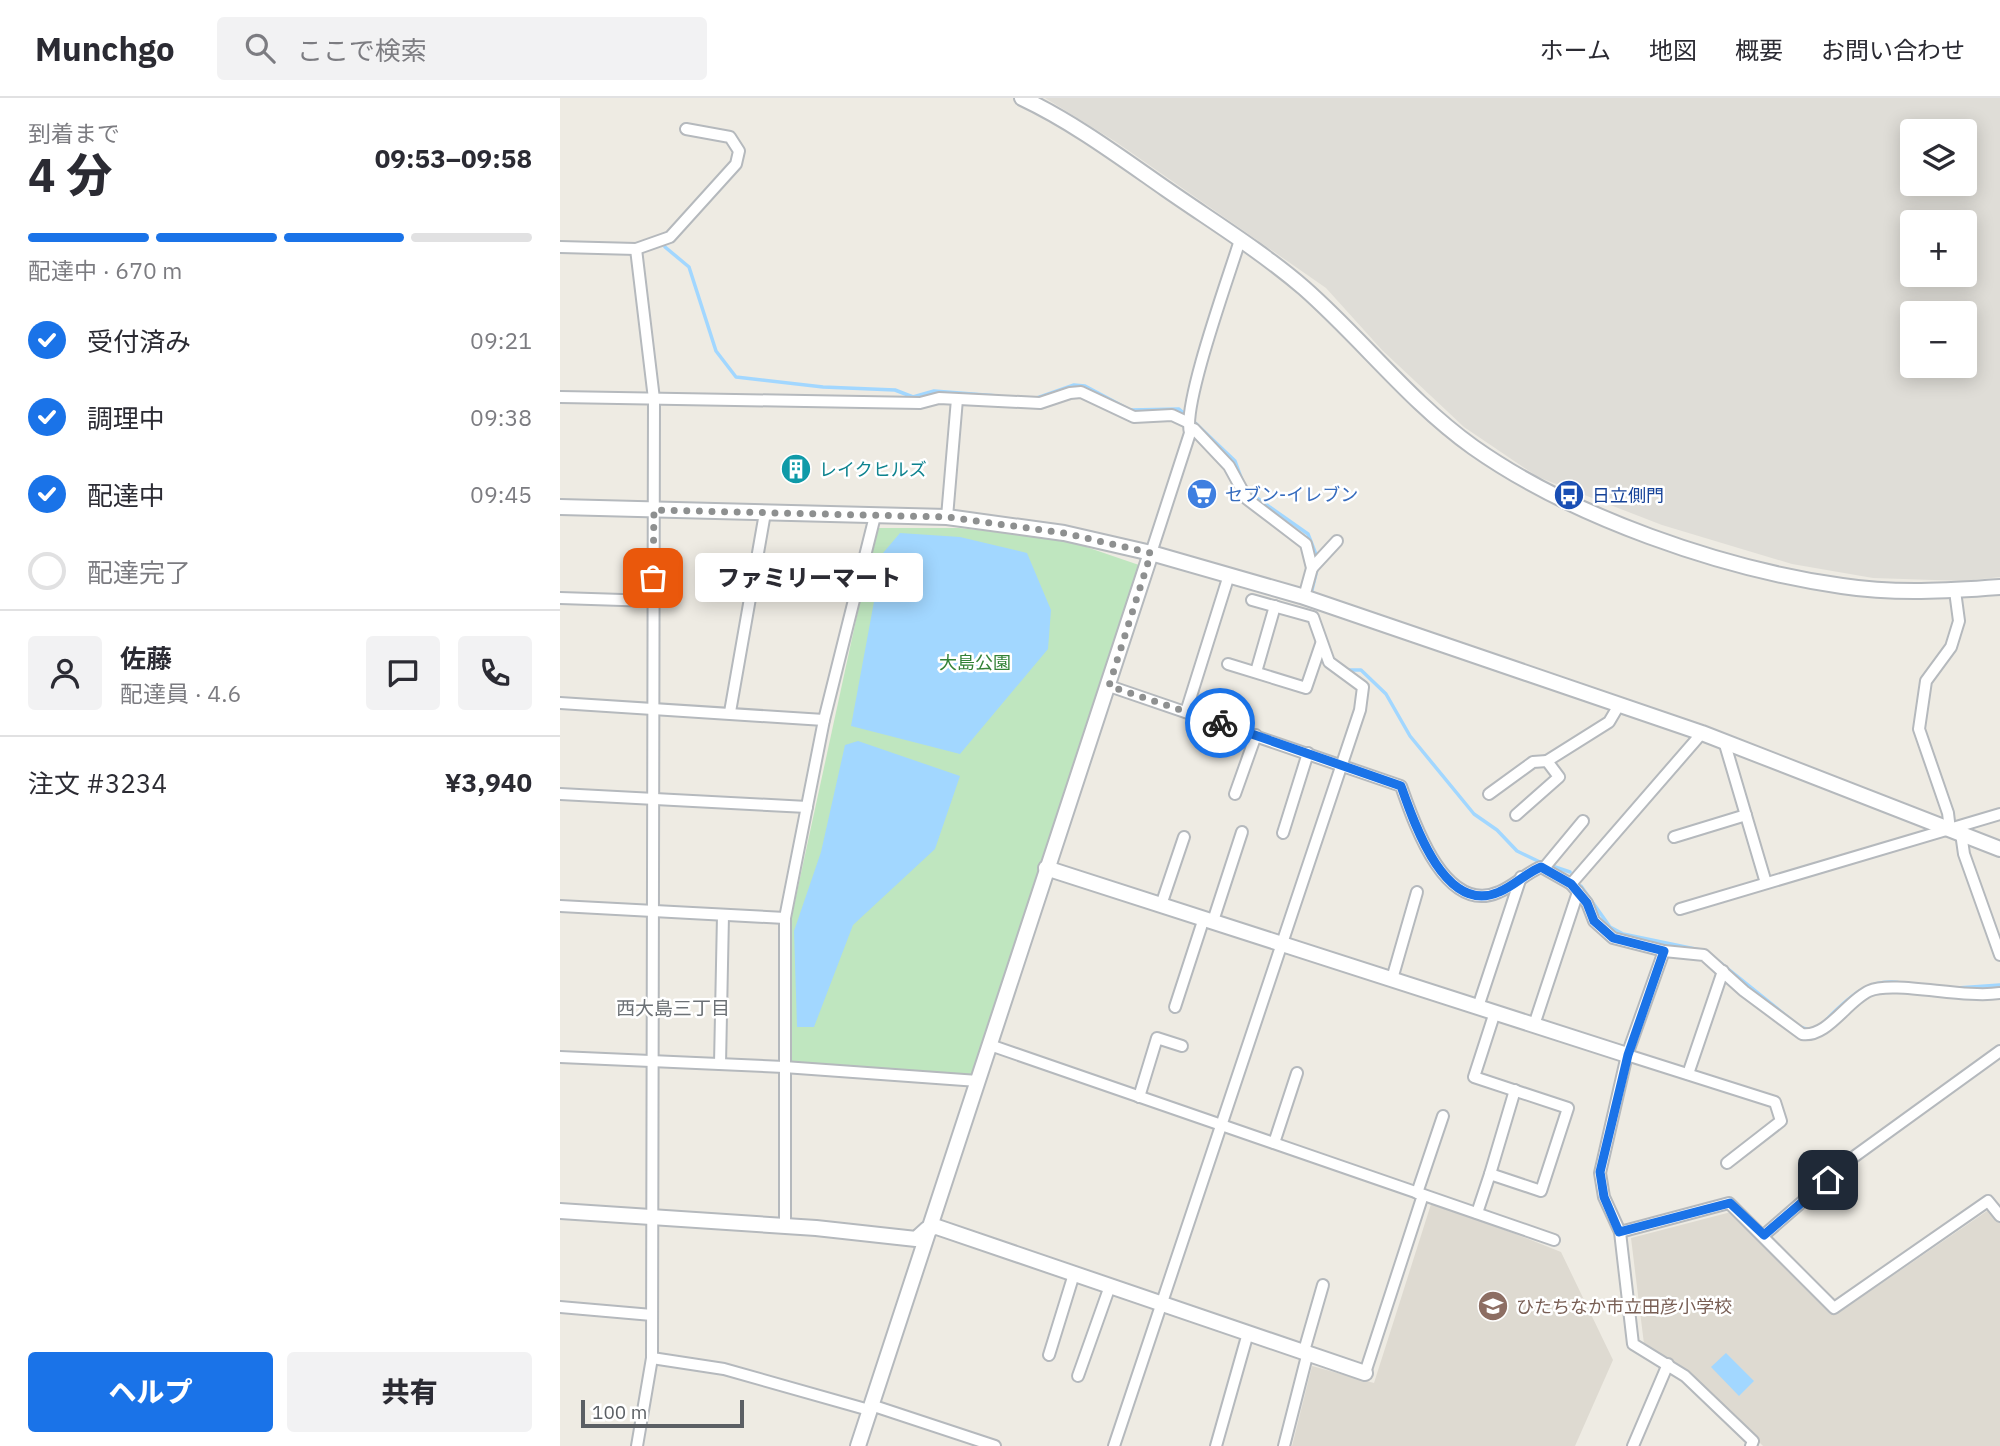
<!DOCTYPE html>
<html lang="ja">
<meta charset="utf-8">
<style>
body{margin:0;font-family:"IBM Plex Sans","Noto Sans JP",sans-serif;background:#f2f2f3;color:#2b2b33;height:100vh;display:flex;flex-direction:column;font-size:26px;white-space:nowrap}
*{box-sizing:border-box;margin:0}
p{font-size:23px;color:#7c7c81}
.icon{flex:none;width:38px;height:38px;fill:none;stroke:currentColor;stroke-width:2;stroke-linecap:round;stroke-linejoin:round}
.map{position:relative;flex:1;overflow:hidden}
.sheet{display:flex;flex-direction:column;background:#fff;width:560px}
.sheet>*{flex:none}
.fabs{position:absolute;left:1340px;top:21px;display:grid;gap:14px}
.fabs a{display:grid;place-items:center;width:77px;height:77px;border-radius:7px;background:#fff;box-shadow:0 4px 18px #0003;font-size:35px}
.scale{position:absolute;left:21px;bottom:18px;width:163px;box-sizing:border-box;padding-left:7px;border:4px solid #5b5f64;border-top:0;font-size:19px;line-height:24px;white-space:nowrap;color:#5b5f64;-webkit-text-stroke:5px #fff;paint-order:stroke}
.pin{position:absolute;display:grid;place-items:center;width:60px;height:60px;color:#fff;margin:-30px;border-radius:14px;box-shadow:0 4px 10px #0006}
.courier{position:absolute;display:grid;place-items:center;width:70px;height:70px;margin:-35px;border:5px solid #1a73e8;border-radius:50%;background:#fff;color:#222;box-shadow:0 2px 9px #0007}
.bubble{position:absolute;height:49px;border-radius:7px;background:#fff;box-shadow:0 4px 18px #0003;font-size:23px;font-weight:800;line-height:49px;text-align:center}
.overview em{font-style:normal;font-weight:800}
.overview div{display:flex;flex-direction:column-reverse}
.overview{display:flex;align-items:center;justify-content:space-between;height:119px;padding:0 28px}
h1{font-size:46px;font-weight:800;line-height:52px}
.bar{display:grid;grid-template-columns:repeat(4,1fr);gap:10px 7px;align-content:center;height:84px;padding:0 28px}
.bar i{height:9px;border-radius:5px;background:#e1e1e2}
.bar .active{background:#1a73e8}
.bar p{grid-column:span 4}
.line{display:flex;align-items:center;gap:18px;padding:0 28px;border-top:2px solid #e1e1e2}
.line div{flex:1}
.round{display:grid;place-items:center;flex:none;width:74px;height:74px;border-radius:7px;background:#f2f2f3}
ol{padding:0 28px;list-style:none}
li{display:flex;align-items:center;gap:21px;height:77px}
li p{margin-inline-start:auto}
li .icon{padding:7px;border-radius:50%;background:#1a73e8;color:#fff;stroke-width:4}
li:last-child{color:#7c7c81}
li i{width:38px;height:38px;border:4px solid #e1e1e2;border-radius:50%}
.cta{display:flex;gap:14px;margin-top:auto;padding:14px 28px}
.cta a{flex:1;height:80px;border-radius:7px;background:#1a73e8;color:#fff;font-size:28px;font-weight:800;line-height:80px;text-align:center}
.cta a+a{background:#f2f2f3;color:#2b2b33}
header{display:flex;align-items:center;gap:42px;box-sizing:border-box;height:98px;padding:0 35px;background:#fff;border-bottom:2px solid #e1e1e2}
header strong{font-size:33px}
nav{display:flex;gap:38px;margin-inline-start:auto;font-size:24px}
.search{width:490px;height:63px;background:#f2f2f3;display:flex;align-items:center;gap:18px;box-sizing:border-box;padding:0 24px;border-radius:7px;color:#7c7c81;font-size:26px}
main{display:flex;flex:1;min-height:0}
.map>svg:first-child{display:block}
.industrial{fill:#dfddd7;fill-rule:evenodd}
.education{fill:#dedad1}
.green{fill:#bfe6bf}
.water{fill:#a2d7ff}
.lines{fill:none;stroke-linecap:round;stroke-linejoin:round}
.stream{stroke:#a2d7ff;stroke-width:3.5}
.minor-casing{stroke:#b5b9bd;stroke-width:14}
.tertiary-casing{stroke:#b5b9bd;stroke-width:18}
.minor{stroke:#fff;stroke-width:10}
.tertiary{stroke:#fff;stroke-width:14}
.done{stroke:#8e9090;stroke-width:7;stroke-dasharray:0 12.6}
.route{stroke:#1a73e8;stroke-width:9}
.labels{text-anchor:middle;dominant-baseline:central;stroke-width:5;stroke-linejoin:round;paint-order:stroke}
.culture-label{font-size:18px;fill:#0d838f;stroke:#fff;text-anchor:start}
.shop-label{font-size:18px;fill:#366cbe;stroke:#fff;text-anchor:start}
.transit-label{font-size:18px;fill:#164399;stroke:#fff;text-anchor:start}
.park-label{font-size:18px;fill:#338237;stroke:#fff}
.education-label{font-size:18px;fill:#785e54;stroke:#fff;text-anchor:start}
.neighbourhood-label{font-size:19px;fill:#6c7176;stroke:#fff}
</style>
<header>
<strong>Munchgo</strong>
<div class="search"><svg class="icon" aria-label="search" viewBox="0 0 24 24"><circle cx="10" cy="10" r="6"/><path d="M15 15l6 6"/></svg>ここで検索</div>
<nav><a>ホーム</a><a>地図</a><a>概要</a><a>お問い合わせ</a></nav>
</header>
<main>
<section class="sheet">
<div class="overview"><div><h1>4 分</h1><p>到着まで</p></div><em>09:53–09:58</em></div>
<div class="bar"><i class="active"></i><i class="active"></i><i class="active"></i><i></i><p>配達中 · 670 m</p></div>
<ol>
<li><svg class="icon" aria-label="check" viewBox="0 0 24 24"><path d="M5 12l5 5 9-10"/></svg>受付済み<p>09:21</p></li>
<li><svg class="icon" aria-label="check" viewBox="0 0 24 24"><path d="M5 12l5 5 9-10"/></svg>調理中<p>09:38</p></li>
<li><svg class="icon" aria-label="check" viewBox="0 0 24 24"><path d="M5 12l5 5 9-10"/></svg>配達中<p>09:45</p></li>
<li><i></i>配達完了</li>
</ol>
<div class="line" style="height:126px"><a class="round"><svg class="icon" aria-label="person" viewBox="0 0 24 24"><circle cx="12" cy="8" r="4"/><path d="M4 21q1-7 8-7t8 7"/></svg></a><div><b>佐藤</b><p>配達員 · 4.6</p></div><a class="round"><svg class="icon" aria-label="chat" viewBox="0 0 24 24"><path d="M4 5h16v11H9l-5 4z"/></svg></a><a class="round"><svg class="icon" aria-label="phone" viewBox="0 0 24 24"><path d="M5 4h4l2 5-3 2q2 4 5 5l2-3 5 2v4C11 20 4 13 5 4z"/></svg></a></div>
<div class="line" style="height:91px"><div>注文 #3234</div><b>¥3,940</b></div>
<div class="cta"><a>ヘルプ</a><a>共有</a></div>
</section>
<div class="map">
<svg width="1440" height="1348" viewBox="0 0 1440 1348">
<rect width="100%" height="100%" fill="#eeebe3"/>
<path class="industrial" d="M485 0H1440V479L1404 483 1313 480 1232 466 1102 427 978 379 904 329 822 252 766 190 556 44ZM1353 33H1405V86H1353ZM1353 124H1405V177H1353ZM1353 215H1405V268H1353Z"/>
<g class="education">
<path d="M872 1103 1001 1154 1053 1262 1015 1348H732L752 1268 814 1285Z"/>
<path d="M1430 1111 1440 1124V1348H1203L1130 1275 1084 1246 1071 1140 1171 1114 1277 1216Z"/>
</g>
<path class="green" d="M316 430H399L503 441 579 467 412 977 230 964V826Z"/>
<g class="water">
<path d="M340 435 400 439 467 455 491 512 488 551 400 656 291 628 323 455Z"/>
<path d="M298 643 400 678 375 751 293 827 254 929H237L234 833 261 754 285 647Z"/>
<path d="M1166 1255 1194 1283 1179 1298 1151 1269Z"/>
</g>
<g class="lines">
<g class="stream">
<path d="M105 149 129 169 156 253 176 279 263 289 335 292 353 299 374 293 438 298"/>
<path d="M477 300 514 287 525 288 570 312 619 311 626 317"/>
<path d="M632 322 675 363 682 382"/>
<path d="M687 393 748 436 757 459"/>
<path d="M751 496 758 467"/>
<path d="M787 572H801L826 596 850 638 914 716 937 732 957 753 982 765"/>
<path d="M989 767 1010 774"/>
<path d="M1021 788 1050 829 1063 836 1140 852"/>
<path d="M1147 854 1240 929 1249 932"/>
<path d="M1397 890 1440 887"/>
<path d="M1262 926C1285 904 1305 879 1341 885"/>
</g>
<g class="minor-casing">
<g id="minor">
<path d="M0 149 76 151 110 139 176 66 179 53 170 39 126 31"/>
<path d="M76 151 94 301 92 1260 77 1348"/>
<path d="M0 299 360 305 379 300 480 305 510 295 521 294 574 319 612 317 627 324"/>
<path d="M630 333 634 331 669 368 687 401 746 446 752 470 744 499"/>
<path d="M387 419 397 301"/>
<path d="M591 455 630 335C622 307 669 178 680 142"/>
<path d="M752 470 777 443"/>
<path d="M0 500 93 503"/>
<path d="M668 566 746 590 761 546"/>
<path d="M696 574 715 508"/>
<path d="M549 588 841 688C854 725 885 818 939 794 954 788 966 775 981 769L1011 786 1027 805 1034 823 1053 840 1104 853 1144 857 1184 893 1242 936C1267 940 1287 903 1309 893 1333 882 1404 901 1440 895"/>
<path d="M0 605 264 622"/>
<path d="M170 614 205 415"/>
<path d="M626 614 669 477"/>
<path d="M1164 643 1206 785"/>
<path d="M0 696 247 709"/>
<path d="M675 696 696 637"/>
<path d="M929 696 973 664 987 663"/>
<path d="M956 717 999 679 987 663 1049 624 1059 607"/>
<path d="M1390 732 1388 715 1359 631 1366 583 1391 549 1399 523 1395 493"/>
<path d="M723 735 748 655"/>
<path d="M1401 735 1404 756 1440 857"/>
<path d="M1114 739 1186 717"/>
<path d="M984 770 1023 723"/>
<path d="M1011 786 1142 635"/>
<path d="M601 807 624 739"/>
<path d="M0 808 225 820"/>
<path d="M1120 811 1440 716"/>
<path d="M653 823 682 734"/>
<path d="M1104 853 1067 957 1040 1075 1044 1099 1060 1134 1073 1246 1125 1278 1193 1343 1191 1348"/>
<path d="M832 881 857 794"/>
<path d="M615 909 644 820"/>
<path d="M918 909 961 779"/>
<path d="M974 927 1018 794"/>
<path d="M430 947 994 1142"/>
<path d="M1067 957 1215 1004 1221 1023 1167 1065"/>
<path d="M0 959 224 969 418 983"/>
<path d="M160 966 163 817"/>
<path d="M1128 976 1163 873"/>
<path d="M579 999 597 940 622 948"/>
<path d="M714 1045 737 975"/>
<path d="M930 1076 955 992"/>
<path d="M857 1095 883 1018"/>
<path d="M917 1115 930 1076 981 1093 1008 1010 914 979 935 914"/>
<path d="M225 1129V820L264 622 315 418"/>
<path d="M1060 1134 1169 1105 1274 1210 1428 1103 1440 1118"/>
<path d="M1204 1137 1295 1058 1440 953"/>
<path d="M0 1209 92 1217"/>
<path d="M744 1253 763 1187"/>
<path d="M489 1257 514 1176"/>
<path d="M92 1260 164 1271 309 1312"/>
<path d="M805 1275 863 1097"/>
<path d="M518 1278 550 1188"/>
<path d="M311 1307 435 1348"/>
<path d="M554 1348 800 612 803 589 769 564 753 519 692 502"/>
<path d="M656 1348 688 1235"/>
<path d="M724 1348 748 1254"/>
<path d="M1073 1348 1108 1266"/>
</g>
</g>
<g class="tertiary-casing">
<g id="tertiary">
<path d="M462 0C513 24 560 59 606 91 652 123 701 153 744 190 802 241 850 304 913 349 1012 419 1162 471 1282 488 1334 496 1388 493 1440 489"/>
<path d="M0 409 387 419 504 435 591 455 741 498 1142 635 1440 751"/>
<path d="M486 770 1067 957"/>
<path d="M0 1113 256 1130 356 1141 367 1131 377 1129 805 1275"/>
<path d="M298 1348 591 455"/>
</g>
</g>
<use href="#minor" class="minor"/>
<use href="#tertiary" class="tertiary"/>
</g>
<g class="lines">
<path class="done" d="M93 480 94 412 387 419 504 435 591 455 549 588 660 625"/>
<path class="route" d="M660 625 841 688C854 725 885 818 939 794 954 788 966 775 981 769L1011 786 1027 805 1034 823 1053 840 1104 853 1068 957 1040 1074 1044 1099 1059 1134 1170 1105 1204 1137 1268 1082"/>
</g>
<defs>
<g id="building-disc" transform="scale(1.575)"><circle r="9.5" fill="#0f9aa8" stroke="#fff"/><path d="M-4-6H4V6H1V3H-1V6H-4ZM-2.5-4.3h1.7v1.8h-1.7ZM.8-4.3h1.7v1.8H.8ZM-2.5-1h1.7V.8h-1.7ZM.8-1h1.7V.8H.8Z" fill="#fff"/></g>
<g id="supermarket-disc" transform="scale(1.575)"><circle r="9.5" fill="#3f7fe0" stroke="#fff"/><path d="M-6-5.5h2.5l.6 2H6L4.5 2H-2.5L-4.4-4H-6ZM-1.5 3.2a1.3 1.3 0 1 0 .1 0ZM3 3.2a1.3 1.3 0 1 0 .1 0Z" fill="#fff"/></g>
<g id="bus-disc" transform="scale(1.575)"><circle r="9.5" fill="#1a4fb4" stroke="#fff"/><path d="M-5-6H5V4H4V6H2V4H-2V6H-4V4H-5ZM-3.5-4V0h7V-4ZM-3.5 1.2v1.5H-2V1.2ZM2 1.2v1.5H3.5V1.2Z" fill="#fff"/></g>
<g id="school-disc" transform="scale(1.575)"><circle r="9.5" fill="#8d6e63" stroke="#fff"/><path d="M0-5L7-2L0 1L-7-2ZM-4 1L0 2.5L4 1V4Q0 6-4 4Z" fill="#fff"/></g>
</defs>
<g fill-rule="evenodd">
<use href="#building-disc" x="236" y="371"/>
<use href="#supermarket-disc" x="642" y="396"/>
<use href="#bus-disc" x="1009" y="397"/>
<use href="#school-disc" x="933" y="1208"/>
</g>
<g class="labels">
<g class="culture-label">
<text x="259" y="371">レイクヒルズ</text>
</g>
<g class="shop-label">
<text x="665" y="396">セブン-イレブン</text>
</g>
<g class="transit-label">
<text x="1032" y="397">日立側門</text>
</g>
<g class="park-label">
<text x="415" y="564">大島公園</text>
</g>
<g class="education-label">
<text x="956" y="1208">ひたちなか市立田彦小学校</text>
</g>
<g class="neighbourhood-label">
<text x="113" y="910">西大島三丁目</text>
</g>
</g>
</svg>
<div class="fabs">
<a><svg class="icon" aria-label="layers" viewBox="0 0 24 24"><path d="M12 4l9 5-9 5-9-5zM3 14l9 5 9-5"/></svg></a>
<a>+</a>
<a>−</a>
</div>
<div class="scale">100 m</div>
<div class="pin" style="left:93px;top:480px;background:#ea580c"><svg class="icon" aria-label="bag" viewBox="0 0 24 24"><path d="M5 8h14l-1 12H6zM9 8a3 3 0 0 1 6 0"/></svg></div>
<div class="pin" style="left:1268px;top:1082px;background:#1f2937"><svg class="icon" aria-label="home" viewBox="0 0 24 24"><path d="M3 11l9-7 9 7M6 9v11h12V9"/></svg></div>
<div class="courier" style="left:660px;top:625px"><svg class="icon" aria-label="bike" viewBox="0 0 24 24"><circle cx="6" cy="16" r="4"/><circle cx="18" cy="16" r="4"/><path d="M6 16l4-8h5l3 8M10 8l3 8H6M13 5h3"/></svg></div>
<div class="bubble" style="left:135px;top:455px;width:228px">ファミリーマート</div>
</div>
</main>
